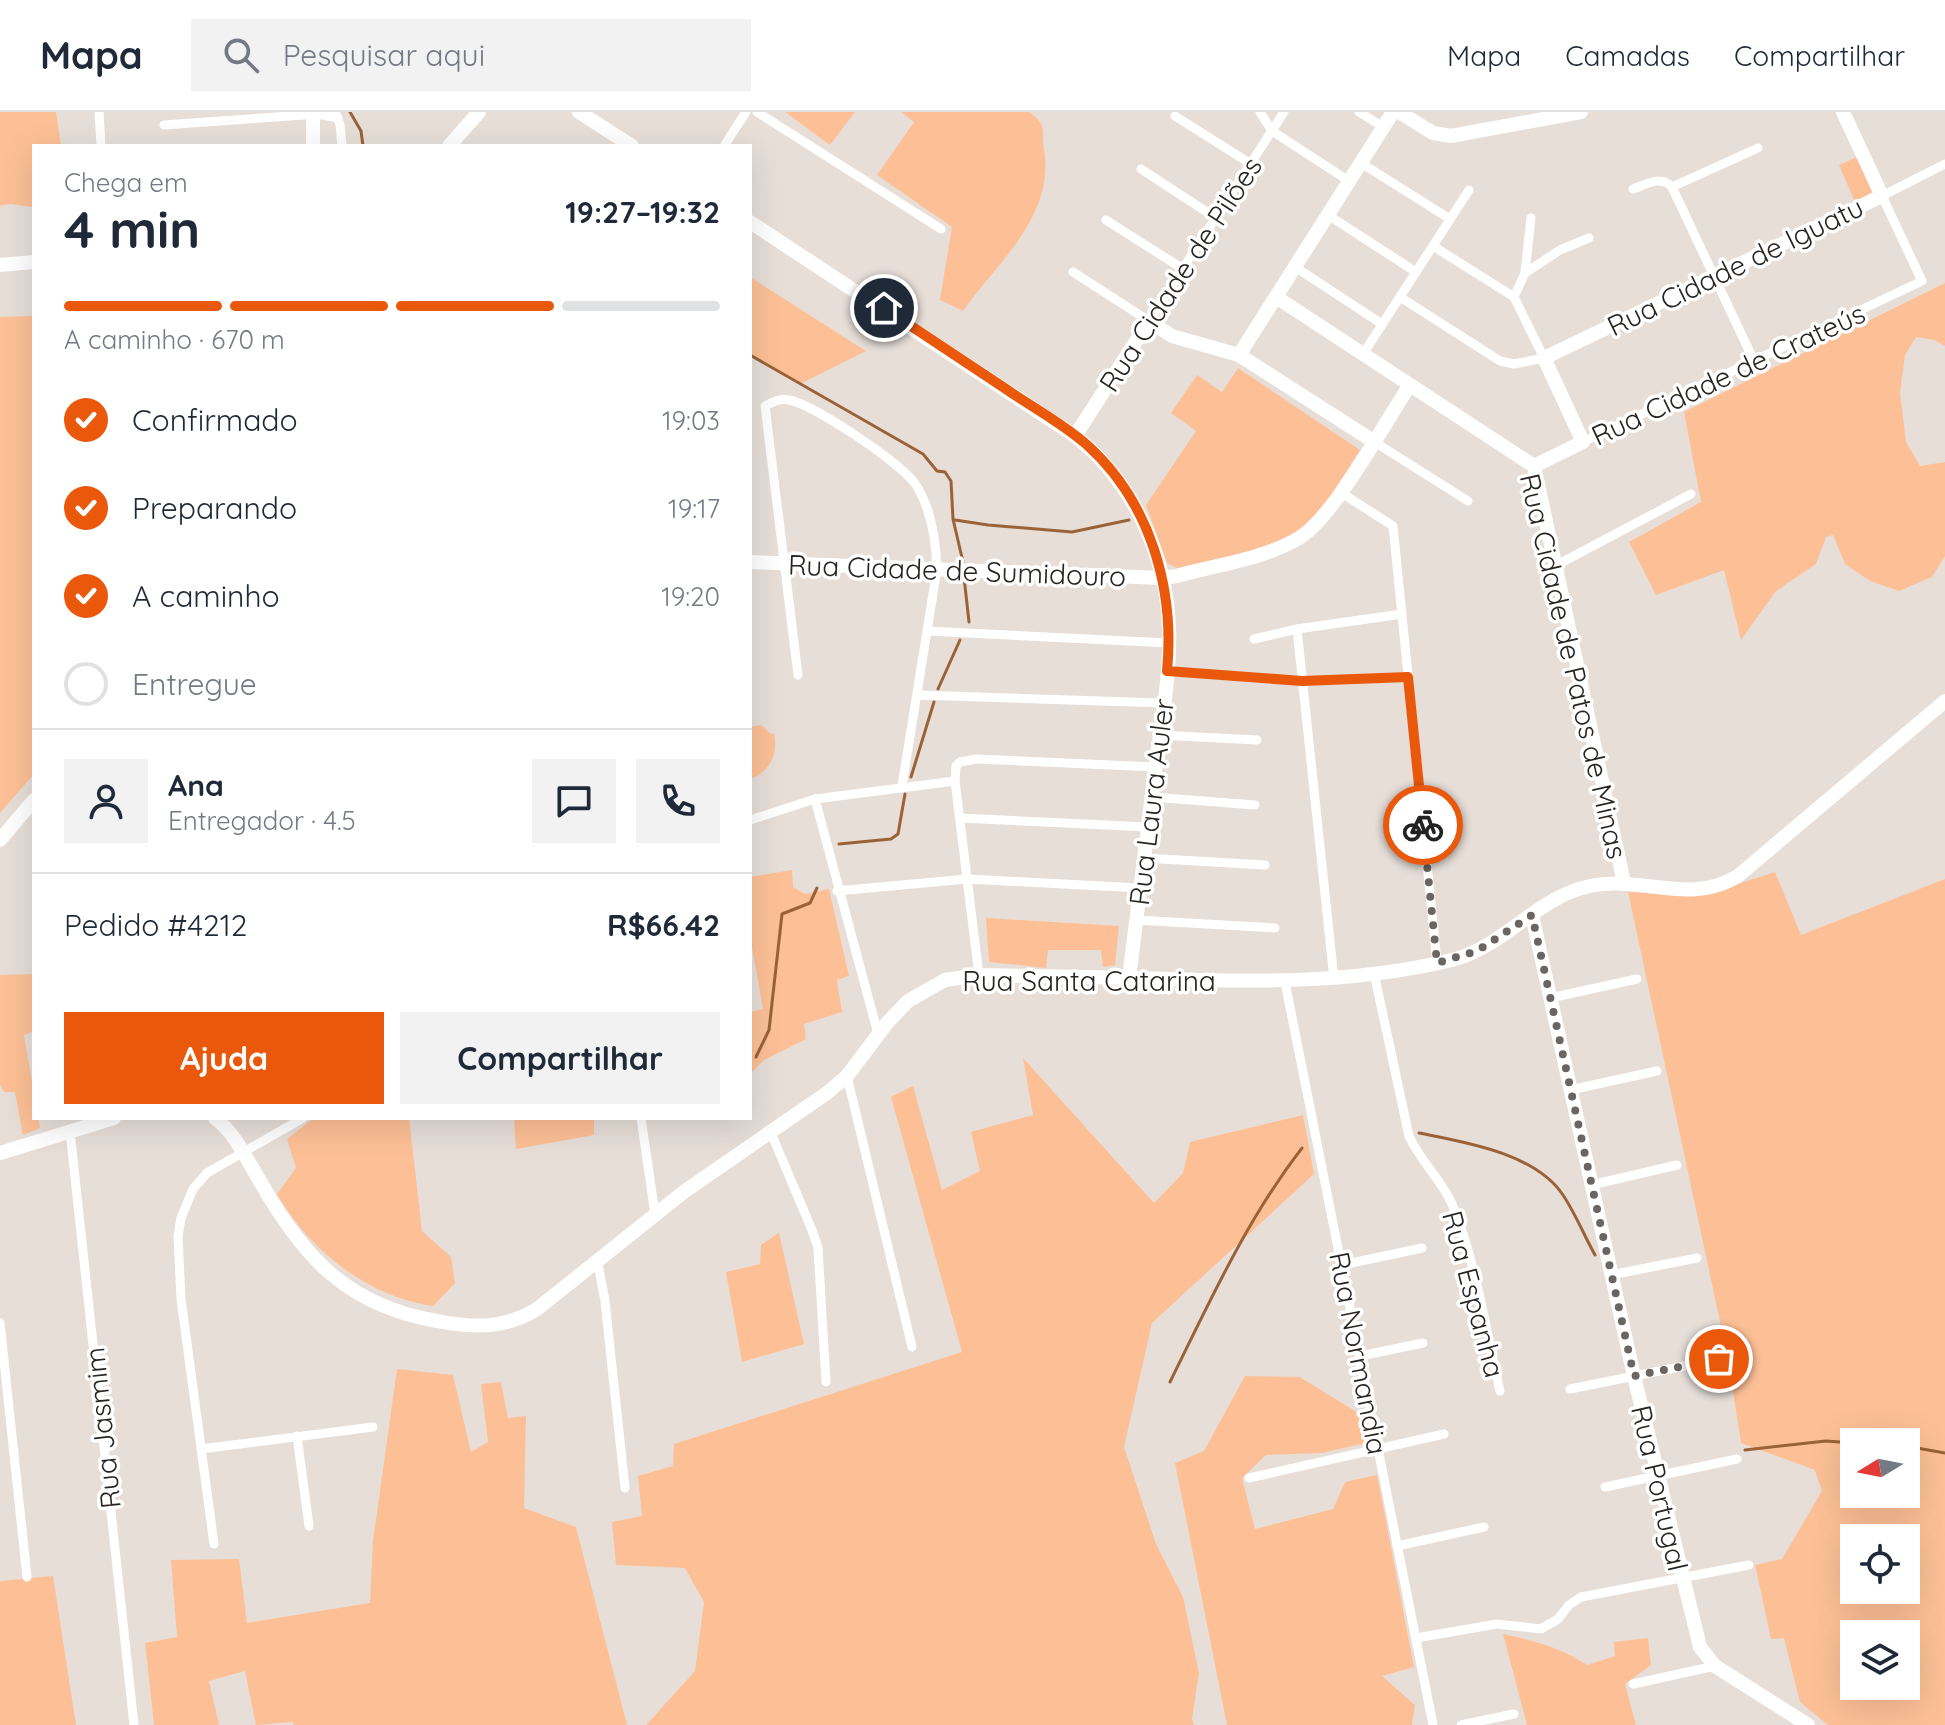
<!DOCTYPE html>
<html lang="pt">
<meta charset="utf-8">
<style>
body{margin:0;font-family:Quicksand,sans-serif;background:#f2f2f3;color:#1f2937;height:100vh;display:flex;flex-direction:column;font-size:30px;white-space:nowrap}
*{box-sizing:border-box;margin:0}
p{font-size:26px;color:#747a83}
.icon{flex:none;width:44px;height:44px;fill:none;stroke:currentColor;stroke-width:2;stroke-linecap:round;stroke-linejoin:round}
.map{position:relative;flex:1;overflow:hidden}
.sheet{position:absolute;left:32px;top:32px;width:720px;height:976px;display:flex;flex-direction:column;background:#fff;border-radius:0px;box-shadow:0 8px 32px #0002}
.sheet>*{flex:none}
.needle{width:52px;rotate:260deg}
.fabs{position:absolute;left:1840px;top:1316px;display:grid;gap:16px}
.fabs a{display:grid;place-items:center;width:80px;height:80px;border-radius:0px;background:#fff;box-shadow:0 8px 32px #0002;font-size:40px}
.pin{position:absolute;display:grid;place-items:center;width:68px;height:68px;color:#fff;margin:-34px;border:4px solid #fff;border-radius:50%;box-shadow:0 2px 8px #0007}
.courier{position:absolute;display:grid;place-items:center;width:80px;height:80px;margin:-40px;border:6px solid #ea580c;border-radius:50%;background:#fff;color:#222;box-shadow:0 2px 10px #0007}
.overview em{font-style:normal;font-weight:800}
.overview div{display:flex;flex-direction:column-reverse}
.overview{display:flex;align-items:center;justify-content:space-between;height:136px;padding:0 32px}
h1{font-size:52px;font-weight:800;line-height:60px}
.bar{display:grid;grid-template-columns:repeat(4,1fr);gap:12px 8px;align-content:center;height:96px;padding:0 32px}
.bar i{height:10px;border-radius:6px;background:#e0e1e3}
.bar .current{background:#ea580c}
.bar p{grid-column:span 4}
.line{display:flex;align-items:center;gap:20px;padding:0 32px;border-top:2px solid #e0e1e3}
.line div{flex:1}
.round{display:grid;place-items:center;flex:none;width:84px;height:84px;border-radius:0px;background:#f2f2f3}
ol{padding:0 32px;list-style:none}
li{display:flex;align-items:center;gap:24px;height:88px}
li p{margin-inline-start:auto}
li .icon{padding:8px;border-radius:50%;background:#ea580c;color:#fff;stroke-width:4}
li:last-child{color:#747a83}
li i{width:44px;height:44px;border:4px solid #e0e1e3;border-radius:50%}
.button{display:flex;gap:16px;margin-top:auto;padding:16px 32px}
.button a{flex:1;height:92px;border-radius:0px;background:#ea580c;color:#fff;font-size:32px;font-weight:800;line-height:92px;text-align:center}
.button a+a{background:#f2f2f3;color:#1f2937}
header{display:flex;align-items:center;gap:48px;box-sizing:border-box;height:112px;padding:0 40px;background:#fff;border-bottom:2px solid #e0e1e3}
header strong{font-size:38px}
nav{display:flex;gap:44px;margin-inline-start:auto;font-size:28px}
.search{width:560px;height:72px;background:#f2f2f3;display:flex;align-items:center;gap:20px;box-sizing:border-box;padding:0 28px;border-radius:0px;color:#747a83;font-size:30px}
.map>svg:first-child{display:block}
.green{fill:#fdc096;fill-rule:evenodd}
.lines{fill:none;stroke-linecap:round;stroke-linejoin:round}
.stream{stroke:#9a6236;stroke-width:3}
.street{stroke:#fff;stroke-width:9}
.secondary{stroke:#fff;stroke-width:14}
.primary{stroke:#fff;stroke-width:14}
.done{stroke:#6a6562;stroke-width:8;stroke-dasharray:0 14.4}
.route{stroke:#ea580c;stroke-width:10}
.labels{text-anchor:middle;dominant-baseline:central;stroke-width:7;stroke-linejoin:round;paint-order:stroke}
.street-label{font-size:28px;fill:#272422;stroke:#fff}
</style>
<header>
<strong>Mapa</strong>
<div class="search"><svg class="icon" aria-label="search" viewBox="0 0 24 24"><circle cx="10" cy="10" r="6"/><path d="M15 15l6 6"/></svg>Pesquisar aqui</div>
<nav><a>Mapa</a><a>Camadas</a><a>Compartilhar</a></nav>
</header>
<div class="map">
<svg width="1945" height="1613" viewBox="0 0 1945 1613">
<rect width="100%" height="100%" fill="#e7ded8"/>
<g class="green">
<path d="M0 0H56L61 34H34V95L10 92 0 94Z"/>
<path d="M785 0H855L830 33Z"/>
<path d="M901 0H1029C1048 13 1041 18 1044 37 1055 105 998 149 963 199L940 188 952 115 877 63 914 10Z"/>
<path d="M1857 45 1872 80 1855 90 1839 53Z"/>
<path d="M750 165 866 239 800 272 750 243Z"/>
<path d="M1945 171V234L1934 228 1916 225 1905 243 1900 281 1906 330 1920 354 1945 350V444L1932 465 1899 479 1870 469 1845 452 1833 423 1826 425 1816 452 1776 479 1741 528 1724 458 1656 483 1629 430 1701 390 1684 300Z"/>
<path d="M34 204V662L0 701V205Z"/>
<path d="M1238 256 1360 338C1343 363 1328 393 1305 413 1275 439 1216 446 1177 456L1167 451 1146 393 1196 319 1171 301 1197 263 1222 280Z"/>
<path d="M761 613 771 622 774 621C778 642 771 659 750 667V615Z"/>
<path d="M792 758 793 775 805 782 829 777 849 864 837 868 842 900 804 912 806 927 764 948 750 962V900L763 897 750 824V765Z"/>
<path d="M1775 760 1801 823 1945 767V1613H1828L1800 1590 1784 1526 1771 1527 1755 1453 1782 1447 1822 1379 1815 1358 1741 1331 1728 1247 1628 780 1703 783ZM1854 1330H1906V1382H1854ZM1854 1426H1906V1478H1854ZM1854 1522H1906V1574H1854Z"/>
<path d="M986 806 1119 814 1115 853 1103 855 1101 838H1048L1046 856 989 850Z"/>
<path d="M34 862V919L24 923 34 982V1006H38L40 1016 23 1023 15 980H4L0 973V863Z"/>
<path d="M1023 946 1154 1091 1183 1061 1190 1030 1303 1003 1314 1062 1152 1211 1124 1335 1156 1432 1183 1485 1199 1561 1192 1607 1194 1613H646L695 1559 704 1490 685 1456 616 1453 612 1410 642 1404 638 1364 673 1354 674 1332 962 1240 891 985 913 974 942 1078 980 1059 971 1020 1033 1003Z"/>
<path d="M314 1006H409L422 1119 451 1145 455 1171 433 1194C368 1185 309 1138 277 1082L296 1056 287 1027Z"/>
<path d="M514 1006H594V1023L516 1037Z"/>
<path d="M779 1121 804 1232 742 1250 726 1160 760 1152 761 1133Z"/>
<path d="M397 1257 453 1263 471 1340 488 1330 481 1272 501 1270 508 1306 526 1304 524 1396 576 1415 627 1613H294L292 1610 256 1613 245 1559 209 1569 219 1613H154L145 1531 177 1525 171 1448 239 1447 247 1511 370 1491 373 1429Z"/>
<path d="M1245 1264 1300 1265 1366 1306 1370 1330 1322 1341 1266 1343 1242 1366 1255 1417 1333 1397 1345 1370 1377 1363 1414 1555 1382 1564 1415 1593 1412 1613H1227L1175 1351 1204 1339Z"/>
<path d="M53 1464 76 1613H0V1469Z"/>
<path d="M1503 1522C1533 1528 1562 1536 1587 1553L1615 1544 1614 1530 1648 1526 1651 1553 1625 1572 1636 1613H1527Z"/>
</g>
<g class="lines">
<g class="stream">
<path d="M350 0 361 19 363 34"/>
<path d="M750 243 923 342 937 359 945 360 951 369 953 407 963 450"/>
<path d="M955 408 988 413 1072 420 1129 408"/>
<path d="M964 465 969 510"/>
<path d="M938 577 960 528"/>
<path d="M911 665 934 590"/>
<path d="M839 732 891 727 898 722 905 682"/>
<path d="M756 945 769 918 782 802 810 791 817 776"/>
<path d="M1419 1021C1464 1030 1535 1041 1563 1083 1575 1101 1584 1123 1595 1143"/>
<path d="M1170 1270C1210 1189 1247 1107 1302 1036"/>
<path d="M1906 1334 1945 1341"/>
<path d="M1745 1338 1826 1329 1854 1331"/>
</g>
<g class="street">
<path d="M99 0 101 34"/>
<path d="M757 0 941 117"/>
<path d="M1260 0 1272 19 1349 69"/>
<path d="M1359 0 1383 15"/>
<path d="M336 2 340 13 342 34"/>
<path d="M1175 4 1251 52"/>
<path d="M164 13 318 2 338 6"/>
<path d="M724 34 746 0"/>
<path d="M1361 51 1450 107"/>
<path d="M1141 57 1216 106"/>
<path d="M1672 75 1758 36"/>
<path d="M1633 77C1647 72 1661 63 1672 75L1754 249"/>
<path d="M1328 103 1416 160"/>
<path d="M1106 108 1183 157"/>
<path d="M1295 155 1382 212"/>
<path d="M1073 160 1149 209 1284 0"/>
<path d="M1525 161 1531 106"/>
<path d="M1400 185 1500 249 1514 252 1544 246 1514 185 1433 134"/>
<path d="M1514 185 1525 161 1560 138 1589 126"/>
<path d="M1363 242 1469 78"/>
<path d="M1373 329 1468 389"/>
<path d="M1583 330 1922 169 1882 84 1945 52"/>
<path d="M1340 380 1393 414 1437 851"/>
<path d="M1555 454 1691 382"/>
<path d="M1297 517 1334 867"/>
<path d="M928 519 1169 531"/>
<path d="M1254 527 1297 517 1402 502"/>
<path d="M1167 559 1302 569 1408 565"/>
<path d="M798 563 765 294C773 290 779 286 789 288 813 292 903 352 916 373 932 398 936 429 937 457L902 674"/>
<path d="M918 583 1163 591"/>
<path d="M1159 623 1257 628"/>
<path d="M1152 685 1255 693"/>
<path d="M815 687 878 922"/>
<path d="M960 706 1148 715"/>
<path d="M750 708 815 687 955 669"/>
<path d="M1144 746 1265 753"/>
<path d="M837 779 967 767 1140 776"/>
<path d="M1136 808 1275 816"/>
<path d="M1374 861 1409 1024C1420 1049 1441 1067 1452 1092 1476 1149 1486 1219 1500 1279"/>
<path d="M979 863 955 669 956 654 960 650 977 647 1155 655"/>
<path d="M1285 870 1433 1613"/>
<path d="M1550 886 1637 867"/>
<path d="M847 964 912 1235"/>
<path d="M1570 978 1657 959"/>
<path d="M641 1006 655 1102"/>
<path d="M70 1019 134 1613"/>
<path d="M771 1021 812 1118 818 1136 826 1270"/>
<path d="M1591 1073 1677 1053"/>
<path d="M597 1147 605 1189 625 1376"/>
<path d="M1342 1153 1422 1136"/>
<path d="M1611 1163 1697 1146"/>
<path d="M0 1211 27 1465"/>
<path d="M1360 1244 1423 1231"/>
<path d="M1570 1277 1719 1247"/>
<path d="M297 1324 309 1414"/>
<path d="M201 1337 373 1315"/>
<path d="M1249 1366 1444 1322"/>
<path d="M1605 1375 1737 1347"/>
<path d="M214 1432 181 1187 178 1124 181 1106 193 1077 207 1061 303 1006"/>
<path d="M1397 1434 1484 1415"/>
<path d="M1416 1526 1497 1512 1541 1517 1558 1507 1569 1493 1581 1485 1749 1453"/>
<path d="M1633 1572 1715 1554"/>
<path d="M1461 1613 1514 1602"/>
</g>
<g class="secondary">
<path d="M313 0V34"/>
<path d="M579 0 632 34"/>
<path d="M1399 0 1433 21 1451 24 1581 0"/>
<path d="M750 110 1075 324C1133 370 1166 442 1169 515 1171 565 1160 617 1154 667 1146 733 1137 800 1129 866"/>
<path d="M1276 185 1534 354 1624 771"/>
<path d="M1239 243 1393 0"/>
<path d="M1075 324 1149 209 1172 224 1239 243 1373 329"/>
<path d="M1534 354 1583 330 1544 246 1882 84 1843 0"/>
<path d="M750 450 1163 466 1177 464C1216 453 1264 447 1299 426 1334 405 1385 310 1410 273"/>
<path d="M1532 803 1634 1264 1700 1535 1715 1554 1808 1613"/>
<path d="M215 1006C236 1022 247 1048 261 1071 304 1146 348 1194 437 1209 473 1216 505 1217 537 1197L685 1079 827 981 847 964 887 911 908 889 945 868 979 863C1032 864 1084 865 1137 866 1242 870 1348 873 1452 848 1504 835 1537 785 1590 774 1642 763 1689 794 1738 764L1945 589"/>
<path d="M0 1041 114 1006"/>
</g>
<g class="primary">
<path d="M449 34 479 0"/>
<path d="M0 153 34 150"/>
<path d="M0 728 34 688"/>
</g>
</g>
<g class="lines">
<path class="done" d="M1423 713 1437 851 1477 839 1532 803 1634 1264 1719 1247"/>
<path class="route" d="M884 196C925 223 965 250 1006 277 1032 295 1062 311 1086 332 1150 389 1175 476 1167 559L1302 569 1408 565 1423 713"/>
</g>
<g class="labels">
<g class="street-label">
<text transform="translate(1735 154) rotate(-26)">Rua Cidade de Iguatu</text>
<text transform="translate(1180 162) rotate(-57)">Rua Cidade de Pilões</text>
<text transform="translate(1728 262) rotate(-25)">Rua Cidade de Crateús</text>
<text transform="translate(957 458) rotate(2)">Rua Cidade de Sumidouro</text>
<text transform="translate(1574 554) rotate(77)">Rua Cidade de Patos de Minas</text>
<text transform="translate(1151 690) rotate(-83)">Rua Laura Auler</text>
<text x="1089" y="868">Rua Santa Catarina</text>
<text transform="translate(1474 1182) rotate(75)">Rua Espanha</text>
<text transform="translate(1359 1241) rotate(79)">Rua Normandia</text>
<text transform="translate(102 1316) rotate(-96)">Rua Jasmim</text>
<text transform="translate(1660 1376) rotate(77)">Rua Portugal</text>
</g>
</g>
</svg>
<div class="fabs">
<a><svg class="needle" viewBox="-14 -14 28 28"><path d="M0-13l5 13h-10z" fill="#e53935"/><path d="M0 13l5-13h-10z" fill="#747a83"/></svg></a>
<a><svg class="icon" aria-label="locate" viewBox="0 0 24 24"><circle cx="12" cy="12" r="6"/><path d="M12 2v4M12 18v4M2 12h4M18 12h4"/></svg></a>
<a><svg class="icon" aria-label="layers" viewBox="0 0 24 24"><path d="M12 4l9 5-9 5-9-5zM3 14l9 5 9-5"/></svg></a>
</div>
<div class="pin" style="left:1719px;top:1247px;background:#ea580c"><svg class="icon" aria-label="bag" viewBox="0 0 24 24"><path d="M5 8h14l-1 12H6zM9 8a3 3 0 0 1 6 0"/></svg></div>
<div class="pin" style="left:884px;top:196px;background:#1f2937"><svg class="icon" aria-label="home" viewBox="0 0 24 24"><path d="M3 11l9-7 9 7M6 9v11h12V9"/></svg></div>
<div class="courier" style="left:1423px;top:713px"><svg class="icon" aria-label="bike" viewBox="0 0 24 24"><circle cx="6" cy="16" r="4"/><circle cx="18" cy="16" r="4"/><path d="M6 16l4-8h5l3 8M10 8l3 8H6M13 5h3"/></svg></div>
<section class="sheet">
<div class="overview"><div><h1>4 min</h1><p>Chega em</p></div><em>19:27–19:32</em></div>
<div class="bar"><i class="current"></i><i class="current"></i><i class="current"></i><i></i><p>A caminho · 670 m</p></div>
<ol>
<li><svg class="icon" aria-label="check" viewBox="0 0 24 24"><path d="M5 12l5 5 9-10"/></svg>Confirmado<p>19:03</p></li>
<li><svg class="icon" aria-label="check" viewBox="0 0 24 24"><path d="M5 12l5 5 9-10"/></svg>Preparando<p>19:17</p></li>
<li><svg class="icon" aria-label="check" viewBox="0 0 24 24"><path d="M5 12l5 5 9-10"/></svg>A caminho<p>19:20</p></li>
<li><i></i>Entregue</li>
</ol>
<div class="line" style="height:144px"><a class="round"><svg class="icon" aria-label="person" viewBox="0 0 24 24"><circle cx="12" cy="8" r="4"/><path d="M4 21q1-7 8-7t8 7"/></svg></a><div><b>Ana</b><p>Entregador · 4.5</p></div><a class="round"><svg class="icon" aria-label="chat" viewBox="0 0 24 24"><path d="M4 5h16v11H9l-5 4z"/></svg></a><a class="round"><svg class="icon" aria-label="phone" viewBox="0 0 24 24"><path d="M5 4h4l2 5-3 2q2 4 5 5l2-3 5 2v4C11 20 4 13 5 4z"/></svg></a></div>
<div class="line" style="height:104px"><div>Pedido #4212</div><b>R$66.42</b></div>
<div class="button"><a>Ajuda</a><a>Compartilhar</a></div>
</section>
</div>
